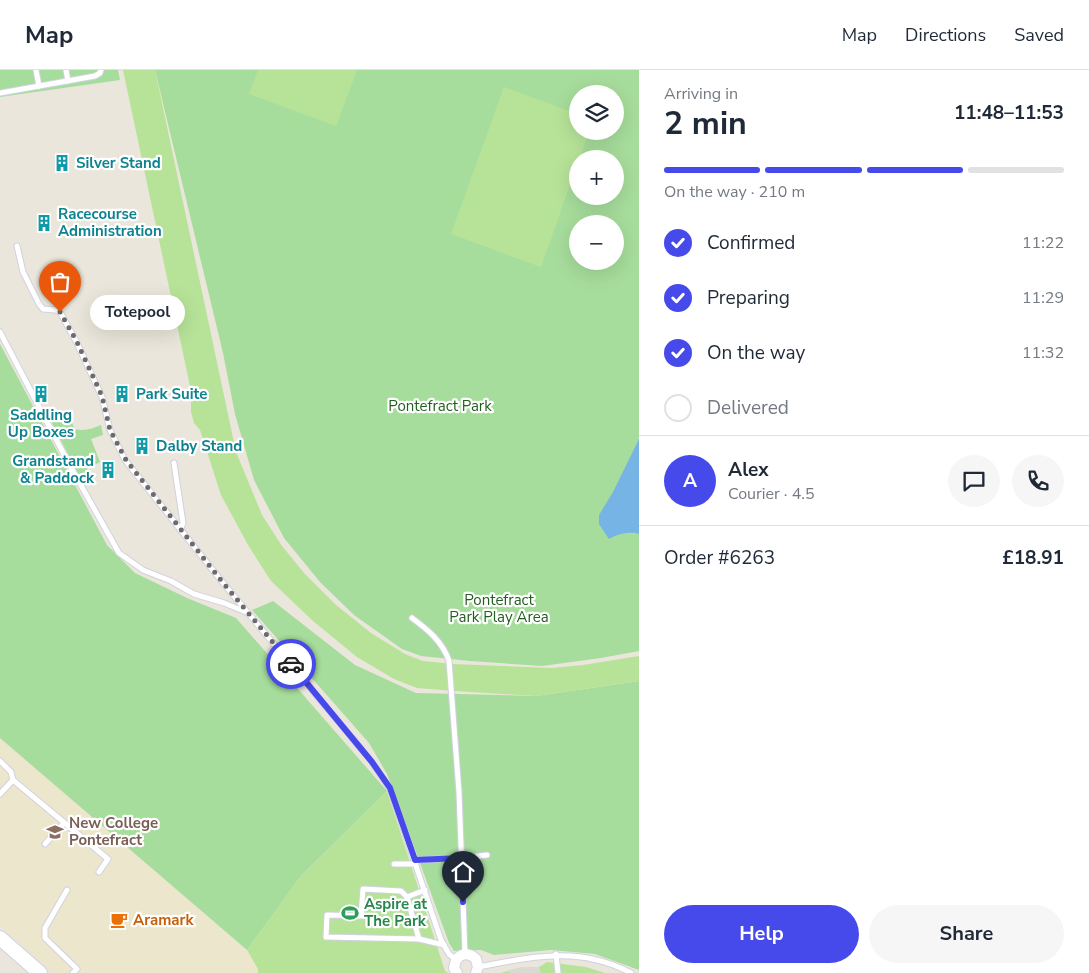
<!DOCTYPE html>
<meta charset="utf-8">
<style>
body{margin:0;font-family:"Nunito Sans",sans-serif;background:#f6f6f7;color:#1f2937;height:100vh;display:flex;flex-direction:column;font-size:19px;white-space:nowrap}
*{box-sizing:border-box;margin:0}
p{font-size:16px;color:#747a83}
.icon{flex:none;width:28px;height:28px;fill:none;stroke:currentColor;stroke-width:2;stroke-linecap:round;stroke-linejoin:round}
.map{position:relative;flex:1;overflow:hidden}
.sheet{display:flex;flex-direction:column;background:#fff;width:450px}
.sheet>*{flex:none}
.fabs{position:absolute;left:569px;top:15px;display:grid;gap:10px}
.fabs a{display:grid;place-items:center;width:55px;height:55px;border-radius:50%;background:#fff;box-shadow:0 5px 20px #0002;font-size:25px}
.pin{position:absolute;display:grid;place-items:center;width:42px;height:42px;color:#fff;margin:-51px -21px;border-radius:50% 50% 50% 0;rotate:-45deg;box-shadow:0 0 5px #0007}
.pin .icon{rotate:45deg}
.courier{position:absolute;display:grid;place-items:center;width:50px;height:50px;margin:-25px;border:4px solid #474aeb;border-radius:50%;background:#fff;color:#222;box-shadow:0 1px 6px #0007}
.bubble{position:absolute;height:35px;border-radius:18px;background:#fff;box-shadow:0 5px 20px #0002;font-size:16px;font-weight:700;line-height:35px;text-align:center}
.summary em{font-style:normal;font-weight:700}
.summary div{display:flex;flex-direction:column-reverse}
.summary{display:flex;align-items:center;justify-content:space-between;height:85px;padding:0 25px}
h1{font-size:32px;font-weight:700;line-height:38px}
.bar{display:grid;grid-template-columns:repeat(4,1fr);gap:8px 5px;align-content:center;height:60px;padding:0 25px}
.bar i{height:6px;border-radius:4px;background:#e0e1e3}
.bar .current{background:#474aeb}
.bar p{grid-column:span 4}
.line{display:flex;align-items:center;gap:12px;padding:0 25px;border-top:1px solid #e0e1e3}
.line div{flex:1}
.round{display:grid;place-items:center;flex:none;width:52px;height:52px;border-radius:26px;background:#f6f6f7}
ol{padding:0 25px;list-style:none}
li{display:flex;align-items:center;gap:15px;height:55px}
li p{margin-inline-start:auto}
li .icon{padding:5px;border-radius:50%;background:#474aeb;color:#fff;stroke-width:4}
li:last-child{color:#747a83}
li i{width:28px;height:28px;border:2px solid #e0e1e3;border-radius:50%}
.action{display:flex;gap:10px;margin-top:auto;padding:10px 25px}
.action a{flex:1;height:58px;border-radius:30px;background:#474aeb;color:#fff;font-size:20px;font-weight:700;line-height:58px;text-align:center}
.action a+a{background:#f6f6f7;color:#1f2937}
header{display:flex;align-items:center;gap:30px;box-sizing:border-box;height:70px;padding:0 25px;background:#fff;border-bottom:1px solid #e0e1e3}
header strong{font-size:24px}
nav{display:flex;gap:28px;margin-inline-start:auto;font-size:18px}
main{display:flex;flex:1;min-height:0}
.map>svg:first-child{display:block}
.education{fill:#ebe6cc}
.green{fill:#a7dd9c;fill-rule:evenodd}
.pitch{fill:#b7e398}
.plaza{fill:#dbd9d2}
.water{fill:#76b4e5}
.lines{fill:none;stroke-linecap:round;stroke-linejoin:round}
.service-casing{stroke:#d1d1e1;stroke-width:7}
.minor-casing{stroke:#d1d1e1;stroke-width:12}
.secondary-casing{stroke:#d1d1e1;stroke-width:16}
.service{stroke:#fff;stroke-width:5}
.minor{stroke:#fff;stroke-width:10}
.secondary{stroke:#fff;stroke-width:14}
.done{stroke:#6d6b67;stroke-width:5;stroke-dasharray:0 9}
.route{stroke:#474aeb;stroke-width:6}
.labels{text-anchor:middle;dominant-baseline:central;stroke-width:4.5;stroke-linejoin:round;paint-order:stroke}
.culture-label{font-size:15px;font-weight:bold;fill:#0d838f;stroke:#fff;text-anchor:start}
.park-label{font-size:15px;fill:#215f1f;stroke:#fff}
.education-label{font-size:15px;font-weight:bold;fill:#785e54;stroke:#fff;text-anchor:start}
.leisure-label{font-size:15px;font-weight:bold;fill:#27864d;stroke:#fff;text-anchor:start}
.food-label{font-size:15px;font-weight:bold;fill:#c56008;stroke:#fff;text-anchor:start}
</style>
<header>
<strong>Map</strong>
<nav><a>Map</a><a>Directions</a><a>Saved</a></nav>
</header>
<main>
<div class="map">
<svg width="639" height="903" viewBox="0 0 639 903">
<rect width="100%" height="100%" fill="#eae6db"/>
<path class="education" d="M0 668 247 880 258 899V903H53L0 856Z"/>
<g class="green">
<path d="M0 0H118L120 10 0 27Z"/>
<path d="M155 0H639V581L601 588 542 596 470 591 421 586 402 579 354 545 320 512 284 468 254 410 235 344 223 283ZM578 24H615V61H578ZM578 89H615V126H578ZM578 154H615V191H578Z"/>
<path d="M0 274 107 475 135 503 187 528 236 548 387 721 301 806 247 880 0 668Z"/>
<path d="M67 343 75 359C84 362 93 358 101 355L103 365 91 369 100 392 87 399 91 411 86 413 81 410 51 351Z"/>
<path d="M273 531 355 595 416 623 536 626 639 611V900L595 884 551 880 494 885 481 880 454 881 449 873 395 724 387 704 369 673 252 540Z"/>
</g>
<g class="pitch">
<path d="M123 0H155L236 382 262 445 282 476 305 504 336 535 371 563 405 584 423 591 453 594 551 598 583 595 639 586V611L536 626 455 621 417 618 394 609 357 587 313 551 271 511 248 475 221 425 200 360 194 353 191 342V321Z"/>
<path d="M258 0H357L336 56 249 24Z"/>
<path d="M504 17 577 44 578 61H589L580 89H578L577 95 541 197 451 164Z"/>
<path d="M387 721 445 901 448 903H258V899L247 880 301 806Z"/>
<path d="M547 892 586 897 605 903H501L522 897H539Z"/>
</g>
<path class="plaza" d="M522 897H539L541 903H511L506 901Z"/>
<path class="water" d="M639 369V464C630 461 617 464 609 469L599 454V445L613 422Z"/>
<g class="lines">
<g class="service-casing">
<g id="service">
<path d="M36 0 39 16"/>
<path d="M66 0 68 11"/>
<path d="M0 23 95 6 100 3 101 0"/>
<path d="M17 176 23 202 39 234 43 239 55 240 60 242 76 271 102 327 110 360 125 390 224 514 372 692 390 719 441 870 449 884 456 890"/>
<path d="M0 262 69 394 119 483 143 500 171 511 194 524 224 533 246 542"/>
<path d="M174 393 183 453 180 460"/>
<path d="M412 548C427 559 443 572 449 591L459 722 465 884"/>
<path d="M0 691 11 702 13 710"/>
<path d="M0 724 13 710 108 789 99 802"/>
<path d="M45 774 64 753"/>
<path d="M415 790 461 788 487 785"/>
<path d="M394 794H416"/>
<path d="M67 820 45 858V868L77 899 73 903"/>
<path d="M425 820 407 827 419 869 444 875"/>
<path d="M407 827 401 821 363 819 361 846 327 845 326 867 419 869"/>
<path d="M556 884 558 903"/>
<path d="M478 897C532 887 579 875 631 903"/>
</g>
</g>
<g class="minor-casing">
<path id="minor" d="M457 903 454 898 456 890C461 883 469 882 476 889L478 897 476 903"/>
</g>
<g class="secondary-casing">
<path id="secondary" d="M0 868 40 903"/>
</g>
<use href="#service" class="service"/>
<use href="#minor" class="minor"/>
<use href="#secondary" class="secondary"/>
</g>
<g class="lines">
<path class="done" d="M60 242 76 270 96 313 102 326 110 360 126 390 224 514 291 594"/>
<path class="route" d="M291 594 372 692 390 718 415 790 461 788 463 832"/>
</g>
<defs>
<g id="building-bare" transform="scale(1.35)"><path d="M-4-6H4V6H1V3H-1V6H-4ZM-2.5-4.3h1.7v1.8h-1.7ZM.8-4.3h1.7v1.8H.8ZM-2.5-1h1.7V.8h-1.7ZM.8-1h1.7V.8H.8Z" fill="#0f9aa8" stroke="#fff" stroke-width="2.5" paint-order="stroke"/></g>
<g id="university-bare" transform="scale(1.35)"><path d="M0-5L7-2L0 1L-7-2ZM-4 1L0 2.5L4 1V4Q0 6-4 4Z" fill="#8d6e63" stroke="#fff" stroke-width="2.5" paint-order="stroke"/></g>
<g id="stadium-bare" transform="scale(1.35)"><path d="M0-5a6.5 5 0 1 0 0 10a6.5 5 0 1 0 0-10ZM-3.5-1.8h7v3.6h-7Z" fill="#2e9e5b" stroke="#fff" stroke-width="2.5" paint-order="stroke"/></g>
<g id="cafe-bare" transform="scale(1.35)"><path d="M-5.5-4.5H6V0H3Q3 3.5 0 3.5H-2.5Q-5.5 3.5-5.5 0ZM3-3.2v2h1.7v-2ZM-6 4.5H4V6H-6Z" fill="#e8710a" stroke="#fff" stroke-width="2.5" paint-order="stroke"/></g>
</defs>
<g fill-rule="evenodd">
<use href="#building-bare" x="62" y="93"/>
<use href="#building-bare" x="44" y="153"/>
<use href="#building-bare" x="41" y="324"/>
<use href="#building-bare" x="122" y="324"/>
<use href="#building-bare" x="142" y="376"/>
<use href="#building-bare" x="108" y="400"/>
<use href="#university-bare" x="55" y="762"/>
<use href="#stadium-bare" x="350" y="843"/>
<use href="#cafe-bare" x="119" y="850"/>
</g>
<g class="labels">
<g class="culture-label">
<text x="76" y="93">Silver Stand</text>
<text x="58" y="144">Racecourse<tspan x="58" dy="17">Administration</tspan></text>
<text x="136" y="324">Park Suite</text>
<text x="41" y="345" text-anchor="middle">Saddling<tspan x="41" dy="17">Up Boxes</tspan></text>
<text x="156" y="376">Dalby Stand</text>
<text x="94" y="391" text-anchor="end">Grandstand<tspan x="94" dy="17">&amp; Paddock</tspan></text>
</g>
<g class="park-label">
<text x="440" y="336">Pontefract Park</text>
<text x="499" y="530">Pontefract<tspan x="499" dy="17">Park Play Area</tspan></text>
</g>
<g class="education-label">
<text x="69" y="753">New College<tspan x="69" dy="17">Pontefract</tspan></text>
</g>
<g class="leisure-label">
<text x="364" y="834">Aspire at<tspan x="364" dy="17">The Park</tspan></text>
</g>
<g class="food-label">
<text x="133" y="850">Aramark</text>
</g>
</g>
</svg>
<div class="fabs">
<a><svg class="icon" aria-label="layers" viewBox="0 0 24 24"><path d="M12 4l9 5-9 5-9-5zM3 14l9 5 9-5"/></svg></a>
<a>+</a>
<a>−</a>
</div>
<div class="pin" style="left:60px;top:242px;background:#ea580c"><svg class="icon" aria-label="bag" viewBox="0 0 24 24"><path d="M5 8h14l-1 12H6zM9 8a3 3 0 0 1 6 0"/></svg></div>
<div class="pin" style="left:463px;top:832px;background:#1f2937"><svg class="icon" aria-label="home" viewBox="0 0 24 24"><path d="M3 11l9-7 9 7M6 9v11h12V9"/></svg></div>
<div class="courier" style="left:291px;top:594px"><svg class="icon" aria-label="car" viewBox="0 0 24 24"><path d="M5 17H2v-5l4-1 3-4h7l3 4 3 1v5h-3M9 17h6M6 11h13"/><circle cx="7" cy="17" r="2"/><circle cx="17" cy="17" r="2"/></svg></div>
<div class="bubble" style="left:90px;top:225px;width:95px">Totepool</div>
</div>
<section class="sheet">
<div class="summary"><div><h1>2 min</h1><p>Arriving in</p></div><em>11:48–11:53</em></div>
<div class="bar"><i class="current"></i><i class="current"></i><i class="current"></i><i></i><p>On the way · 210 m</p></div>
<ol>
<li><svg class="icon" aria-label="check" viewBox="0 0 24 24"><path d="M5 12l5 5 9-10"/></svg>Confirmed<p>11:22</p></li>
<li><svg class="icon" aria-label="check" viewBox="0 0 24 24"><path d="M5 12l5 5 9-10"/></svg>Preparing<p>11:29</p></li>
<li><svg class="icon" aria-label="check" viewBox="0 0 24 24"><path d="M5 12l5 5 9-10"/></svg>On the way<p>11:32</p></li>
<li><i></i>Delivered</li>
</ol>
<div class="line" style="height:90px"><b class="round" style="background:#474aeb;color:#fff">A</b><div><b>Alex</b><p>Courier · 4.5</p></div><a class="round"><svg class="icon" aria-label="chat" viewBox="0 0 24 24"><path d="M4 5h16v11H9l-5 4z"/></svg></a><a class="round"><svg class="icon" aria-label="phone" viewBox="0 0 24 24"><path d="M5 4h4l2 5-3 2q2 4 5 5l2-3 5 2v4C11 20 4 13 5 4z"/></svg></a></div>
<div class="line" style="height:65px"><div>Order #6263</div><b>£18.91</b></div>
<div class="action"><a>Help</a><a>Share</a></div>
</section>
</main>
